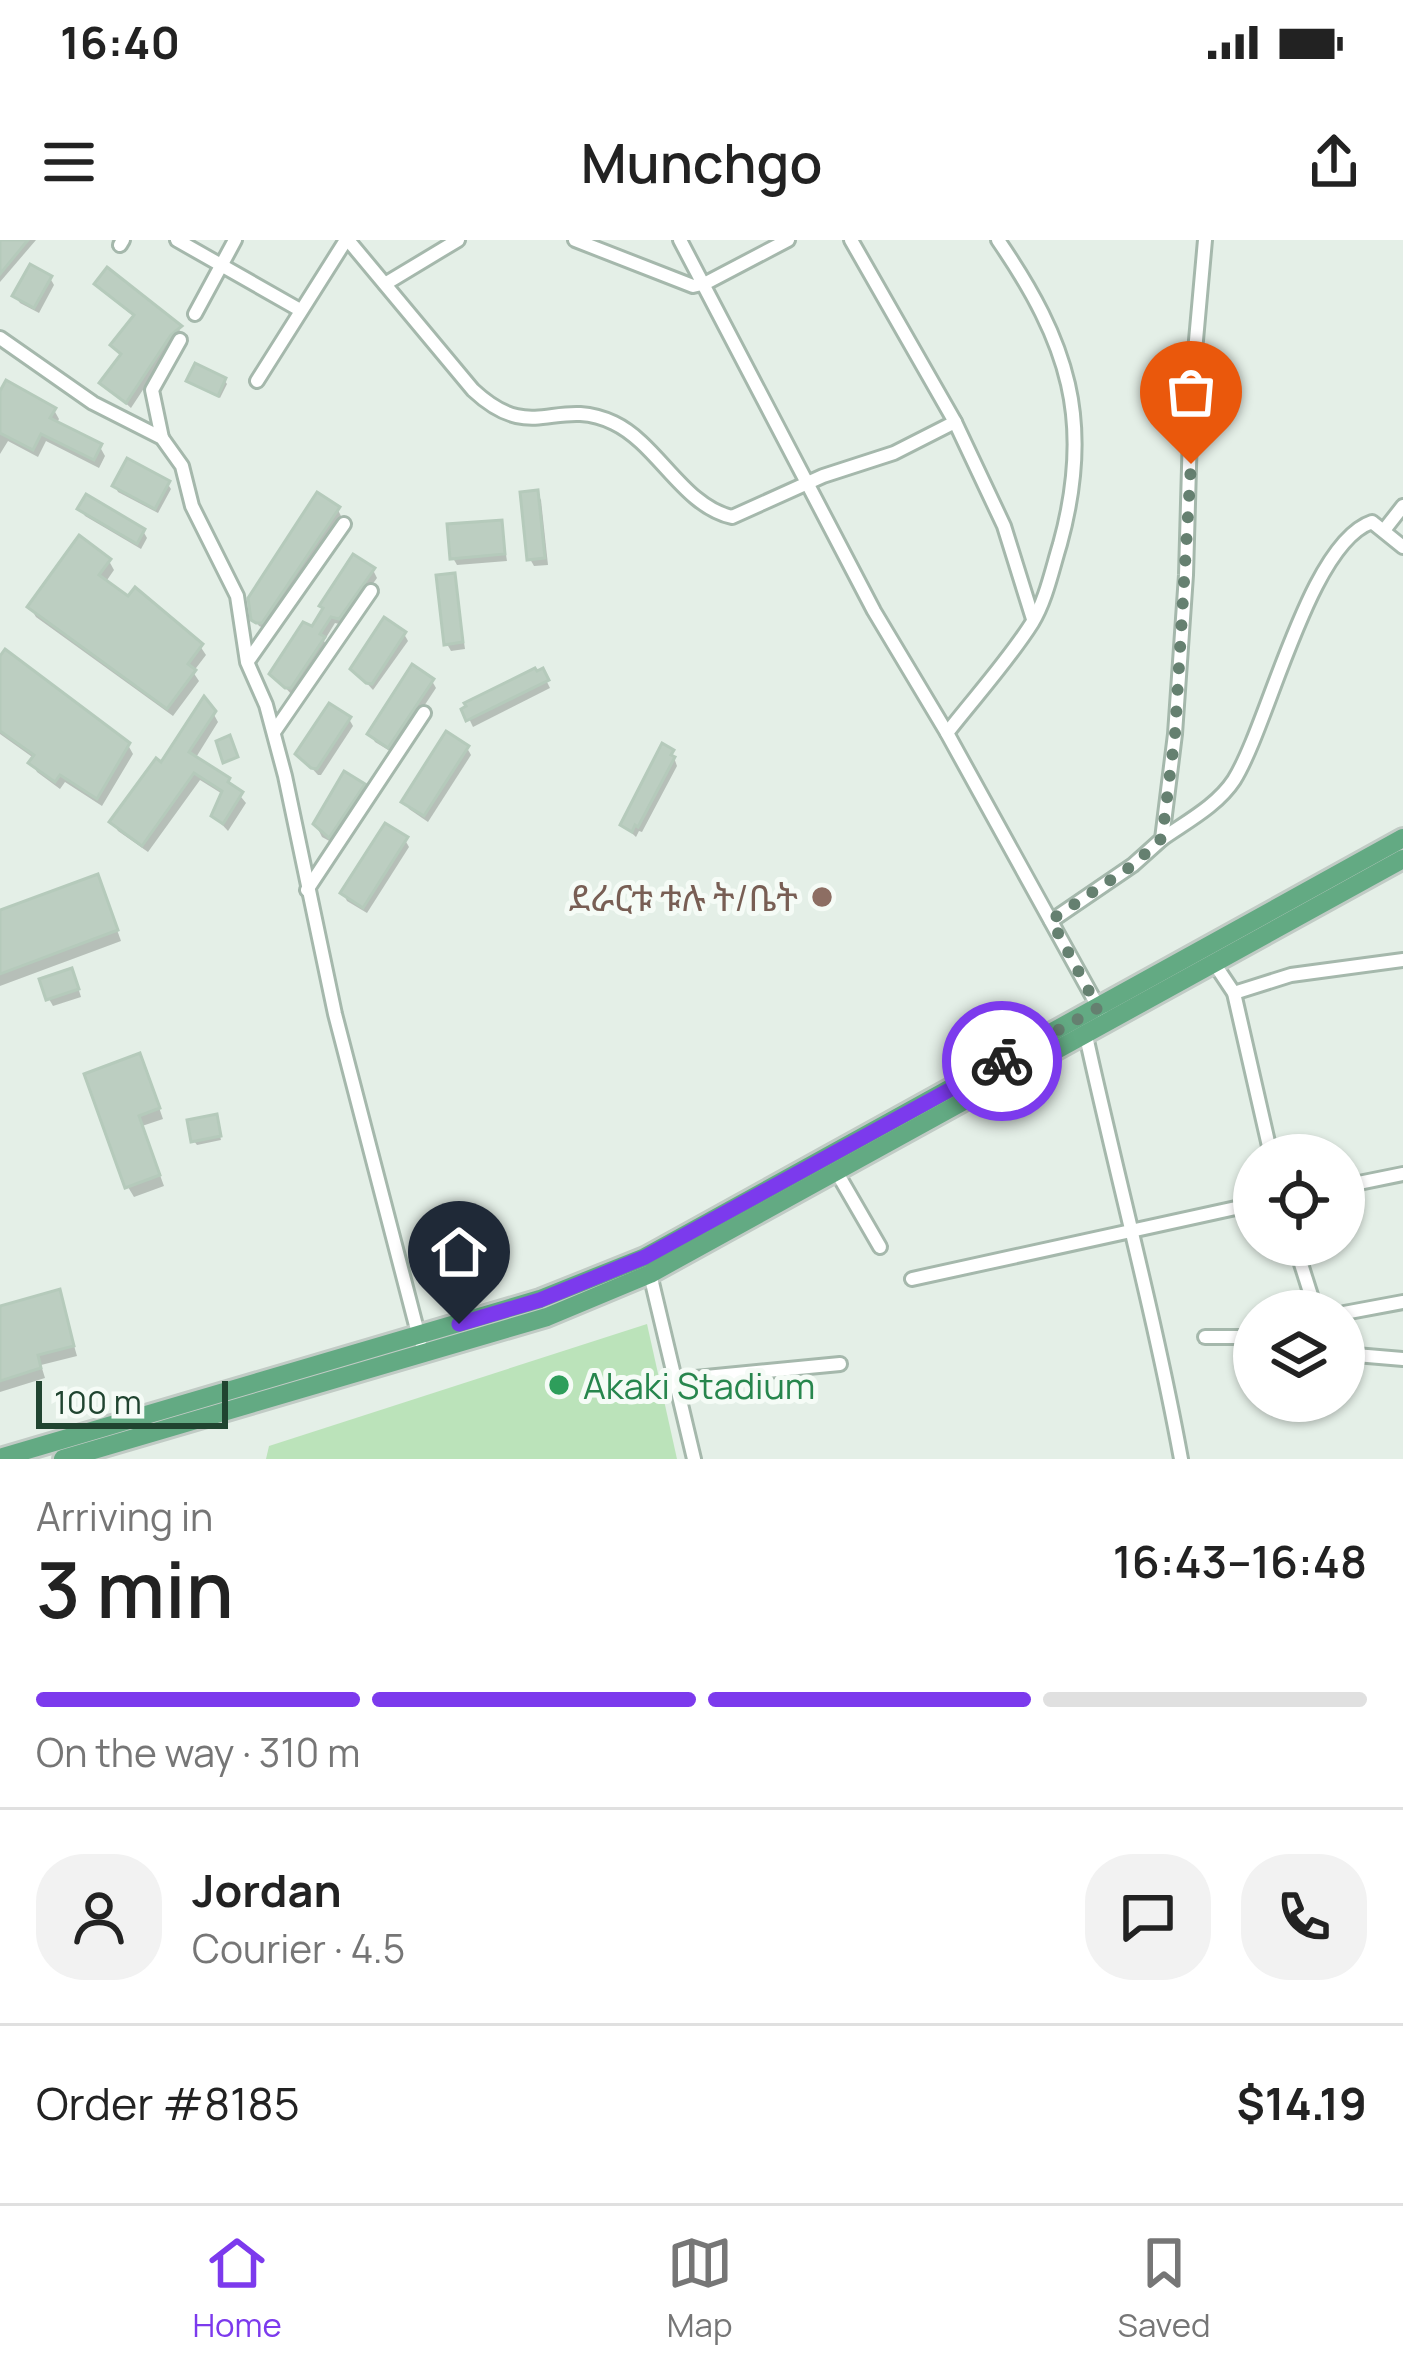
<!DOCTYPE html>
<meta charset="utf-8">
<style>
body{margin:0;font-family:Manrope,"Noto Sans Ethiopic",sans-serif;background:#f2f2f2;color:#222;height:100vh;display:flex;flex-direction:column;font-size:45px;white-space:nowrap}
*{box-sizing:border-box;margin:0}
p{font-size:39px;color:#767676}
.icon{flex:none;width:66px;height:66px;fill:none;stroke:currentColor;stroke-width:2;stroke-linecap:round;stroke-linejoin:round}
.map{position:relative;height:1219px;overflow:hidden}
.side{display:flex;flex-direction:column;background:#fff;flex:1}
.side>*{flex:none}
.buttons{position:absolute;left:1233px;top:894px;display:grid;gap:24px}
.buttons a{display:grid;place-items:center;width:132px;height:132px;border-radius:50%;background:#fff;box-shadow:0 3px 9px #0004;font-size:60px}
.scale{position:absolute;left:36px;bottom:30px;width:192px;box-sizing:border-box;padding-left:12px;border:6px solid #204430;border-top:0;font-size:33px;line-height:42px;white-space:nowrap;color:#204430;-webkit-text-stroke:9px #f5fbf6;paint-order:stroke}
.pin{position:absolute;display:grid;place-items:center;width:102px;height:102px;color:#fff;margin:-123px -51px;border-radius:50% 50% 50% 0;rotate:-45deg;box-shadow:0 0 12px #0007}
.pin .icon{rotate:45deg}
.courier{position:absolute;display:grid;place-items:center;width:120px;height:120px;margin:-60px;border:9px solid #7c3aed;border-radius:50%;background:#fff;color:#222;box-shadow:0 3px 15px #0007}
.summary em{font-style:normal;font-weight:600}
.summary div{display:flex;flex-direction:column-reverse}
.summary{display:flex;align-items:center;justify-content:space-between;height:204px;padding:0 36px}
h1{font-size:78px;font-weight:600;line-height:90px}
.bar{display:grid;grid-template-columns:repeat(4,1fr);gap:18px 12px;align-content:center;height:144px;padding:0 36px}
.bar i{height:15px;border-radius:9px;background:#e0e0e0}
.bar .active{background:#7c3aed}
.bar p{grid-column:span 4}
.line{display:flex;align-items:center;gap:30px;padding:0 36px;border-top:3px solid #e0e0e0}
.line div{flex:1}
.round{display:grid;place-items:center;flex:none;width:126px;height:126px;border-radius:48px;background:#f2f2f2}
.status{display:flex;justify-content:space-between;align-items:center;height:84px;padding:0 60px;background:#fff;direction:ltr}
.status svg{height:33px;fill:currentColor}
header{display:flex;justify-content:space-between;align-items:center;height:156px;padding:0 36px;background:#fff;font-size:54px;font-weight:600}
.tab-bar{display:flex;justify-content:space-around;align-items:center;height:168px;border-top:3px solid #e0e0e0;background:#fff;font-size:33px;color:#767676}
.tab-bar a{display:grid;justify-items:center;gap:6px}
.tab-bar .active{color:#7c3aed}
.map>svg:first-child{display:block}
.green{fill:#bbe3ba}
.shadow{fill:#0003}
.building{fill:#bccec1;stroke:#b5cabb;stroke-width:3}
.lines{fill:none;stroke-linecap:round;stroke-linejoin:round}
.street-casing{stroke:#a5b8ac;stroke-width:18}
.primary-casing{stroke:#c1cbc5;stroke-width:24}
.street{stroke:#fff;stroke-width:12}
.primary{stroke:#63aa83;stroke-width:18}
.done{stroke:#658070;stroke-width:12;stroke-dasharray:0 21.6}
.route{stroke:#7c3aed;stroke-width:15}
.education-dot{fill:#8d6e63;stroke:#f5fbf6;stroke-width:4.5}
.leisure-dot{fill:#2e9e5b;stroke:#f5fbf6;stroke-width:4.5}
.labels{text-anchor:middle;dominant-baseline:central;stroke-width:10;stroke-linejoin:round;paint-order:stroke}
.education-label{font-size:36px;fill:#785e54;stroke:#f5fbf6;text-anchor:end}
.leisure-label{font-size:36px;fill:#27864d;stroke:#f5fbf6;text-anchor:start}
</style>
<div class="status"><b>16:40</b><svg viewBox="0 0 49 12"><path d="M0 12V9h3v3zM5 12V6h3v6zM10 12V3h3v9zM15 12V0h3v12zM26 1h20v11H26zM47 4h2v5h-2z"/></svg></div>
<header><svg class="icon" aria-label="menu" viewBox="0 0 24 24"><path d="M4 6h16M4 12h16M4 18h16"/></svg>Munchgo<svg class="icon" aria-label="share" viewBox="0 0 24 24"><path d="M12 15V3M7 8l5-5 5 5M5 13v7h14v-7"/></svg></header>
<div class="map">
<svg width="1403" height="1219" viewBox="0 0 1403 1219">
<rect width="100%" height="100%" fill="#e4efe7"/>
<path class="green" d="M647 1084 677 1219H266L269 1206Z"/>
<g class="shadow">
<path d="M14 0H36L0 42V13Z"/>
<path d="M107 31 184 94 175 101 131 168 103 143 122 117 113 106 136 78 102 51 98 44Z"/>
<path d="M50 38 54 45 39 73 20 63 15 56Z"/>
<path d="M224 140 227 144 220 158 190 141Z"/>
<path d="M0 155 54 170 59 179 56 185 100 207 105 216 99 228 46 201 38 217 8 201 0 214Z"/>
<path d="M167 243 171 249 158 273 118 252 115 246Z"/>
<path d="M537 253 541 260 548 325 534 326 530 319Z"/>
<path d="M337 268 341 276 266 389 259 386 254 378Z"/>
<path d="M80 269 143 291 147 298 141 309 85 276Z"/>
<path d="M501 283 507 321 457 325 453 318Z"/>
<path d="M109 321 114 330 105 343 200 406 206 415 193 432 199 441 173 476 36 377 30 367Z"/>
<path d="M373 330 377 338 343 385 335 383 324 401 327 406 292 455 273 434Z"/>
<path d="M454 336 465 409 451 411 447 404Z"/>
<path d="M404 394 408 401 373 450 354 429Z"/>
<path d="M0 422 128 505 133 514 102 566 65 542 60 549 37 532 32 523 35 519 0 494Z"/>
<path d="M542 432 550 448 473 487 465 470Z"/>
<path d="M432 441 436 448 393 513 375 502 370 494Z"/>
<path d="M213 473 218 482 195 519 228 541 246 563 228 591 214 576 224 555 200 540 148 612 118 591 113 583Z"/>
<path d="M349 479 353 486 321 535H318L299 514Z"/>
<path d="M467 508 471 515 428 582 409 569 405 562Z"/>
<path d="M672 512 677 526 642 592 639 591 636 597 623 585Z"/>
<path d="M362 546 366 553 333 603 322 597 316 585Z"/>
<path d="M405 600 409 607 367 673 347 661 343 653Z"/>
<path d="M102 648 121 701 0 746V673Z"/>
<path d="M75 738 81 757 53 766 49 759Z"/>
<path d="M145 827 163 879 142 886 164 946 134 957 128 947Z"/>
<path d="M217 882 221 900 197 905 194 901Z"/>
<path d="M59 1053 77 1116 41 1125 45 1138 0 1152V1070Z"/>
</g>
<g class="building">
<path d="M0 0H28L0 34Z"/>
<path d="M30 24 52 36 34 68 12 56Z"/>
<path d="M107 27 182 86 171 95 126 163 99 143 121 114 110 105 134 75 94 44Z"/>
<path d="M195 123 226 138 218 156 186 141Z"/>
<path d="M6 140 56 168 50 178 102 204 94 220 41 194 33 210 0 193V151Z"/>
<path d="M127 218 170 241 155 269 112 246Z"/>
<path d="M538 250 545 318 527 320 520 252Z"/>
<path d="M317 252 340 267 262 383H256L251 380 248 358Z"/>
<path d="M86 254 145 289 137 304 77 269Z"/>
<path d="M502 280 505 314 450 319 447 284Z"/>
<path d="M79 295 111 319 99 335 128 356 135 347 203 404 188 424 196 430 167 469 27 367Z"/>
<path d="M353 314 375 328 339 379 331 377 320 394 325 397 291 448H285L269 434 303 382 312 386 323 368 319 366Z"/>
<path d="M455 333 463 402 444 405 436 335Z"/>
<path d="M384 377 406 392 372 444 366 443 350 429Z"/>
<path d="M5 409 130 503 97 559 60 535 55 542 28 523 34 515 0 491V416Z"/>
<path d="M412 424 434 439 388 508 367 494Z"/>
<path d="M535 428 537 431 543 428 549 440 466 481 461 469 466 466 464 463Z"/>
<path d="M204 456 216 471 189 512 230 538 228 542 243 552 223 584 211 576 222 551 194 533 142 606 109 582 156 518 161 522Z"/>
<path d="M329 463 351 477 317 529 311 528 295 514Z"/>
<path d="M446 491 469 506 424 576 401 562Z"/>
<path d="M230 495 238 517 223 523 216 501Z"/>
<path d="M662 503 674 510 671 515 675 517 638 587 635 585 632 592 620 585Z"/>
<path d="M344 531 365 544 329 598 313 584Z"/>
<path d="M385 583 408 597 363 668 340 653Z"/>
<path d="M98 634 118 690 0 734V670Z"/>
<path d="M72 728 79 749 46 760 39 739Z"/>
<path d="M140 813 160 868 139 876 160 935 125 948 84 834Z"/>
<path d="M217 874 221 896 191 902 187 880Z"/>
<path d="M60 1049 74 1106 38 1115 41 1128 0 1141V1066Z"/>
</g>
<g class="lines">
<g class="street-casing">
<g id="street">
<path d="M177 0 300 70"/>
<path d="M348 0 473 150C533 206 555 155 614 183 658 204 683 266 732 277L823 236 894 213 955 182 851 0"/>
<path d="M575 0 693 46 706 43 788 0"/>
<path d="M680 0 874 371 947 493 1101 772"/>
<path d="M120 5 123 0"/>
<path d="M385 44 458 0"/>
<path d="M195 74 235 0"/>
<path d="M0 98 93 163 162 198 182 226 192 266 237 356 247 422 266 465 285 536 335 774 420 1101"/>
<path d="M257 141 346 0"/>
<path d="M955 182 1004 286 1033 379"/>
<path d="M162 198 152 150 180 100"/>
<path d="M1385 289 1403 266"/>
<path d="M248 421 344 284"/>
<path d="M274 492 371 351"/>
<path d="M947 493C975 457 1008 421 1032 383 1046 360 1052 330 1060 304 1094 181 1068 102 998 0"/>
<path d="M1162 599C1186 582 1217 566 1234 540 1269 484 1309 303 1372 282L1403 307"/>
<path d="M307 650 424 473"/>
<path d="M1051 681 1133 625 1162 599 1175 494 1186 335 1191 156 1205 0"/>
<path d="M1214 723 1234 753 1271 915"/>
<path d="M1234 753 1291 735 1403 720"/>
<path d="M1086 796C1117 937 1155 1077 1181 1219"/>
<path d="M836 931 880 1007"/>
<path d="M1344 946 1403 934"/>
<path d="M1295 1005 1316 1071"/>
<path d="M650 1034 694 1219"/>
<path d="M912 1039 1254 964"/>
<path d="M1344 1073 1403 1062"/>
<path d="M1205 1097H1254"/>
<path d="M1344 1114 1403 1119"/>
<path d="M675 1140 840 1124"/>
</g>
</g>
<g class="primary-casing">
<g id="primary">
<path d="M0 1218 540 1059 645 1017 1403 598"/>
<path d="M63 1219 547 1077 650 1034 1403 619"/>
</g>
</g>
<use href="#street" class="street"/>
<use href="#primary" class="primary"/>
</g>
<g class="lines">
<path class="done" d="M1002 821 1098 768 1051 680 1133 625 1162 598 1175 494 1191 224"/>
<path class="route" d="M459 1084 540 1060 645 1017 1002 821"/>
</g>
<circle class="education-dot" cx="822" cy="657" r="12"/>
<circle class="leisure-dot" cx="559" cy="1145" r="12"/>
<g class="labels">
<g class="education-label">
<text x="798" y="657">ደራርቱ ቱሉ ት/ቤት</text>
</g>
<g class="leisure-label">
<text x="583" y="1145">Akaki Stadium</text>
</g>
</g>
</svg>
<div class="buttons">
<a><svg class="icon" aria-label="locate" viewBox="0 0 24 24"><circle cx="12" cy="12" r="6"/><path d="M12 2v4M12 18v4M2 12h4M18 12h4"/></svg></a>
<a><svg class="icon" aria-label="layers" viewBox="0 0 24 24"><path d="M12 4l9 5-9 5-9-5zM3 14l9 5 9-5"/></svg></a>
</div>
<div class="scale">100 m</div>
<div class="pin" style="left:1191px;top:224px;background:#ea580c"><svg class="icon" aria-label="bag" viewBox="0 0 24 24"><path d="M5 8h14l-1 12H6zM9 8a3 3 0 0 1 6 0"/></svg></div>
<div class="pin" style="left:459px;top:1084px;background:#1f2937"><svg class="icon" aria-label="home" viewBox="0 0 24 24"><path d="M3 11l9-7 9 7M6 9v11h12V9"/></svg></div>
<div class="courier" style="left:1002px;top:821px"><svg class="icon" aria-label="bike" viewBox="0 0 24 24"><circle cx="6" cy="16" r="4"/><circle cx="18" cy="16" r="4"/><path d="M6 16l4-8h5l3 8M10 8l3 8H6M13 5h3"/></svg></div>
</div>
<section class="side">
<div class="summary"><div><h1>3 min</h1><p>Arriving in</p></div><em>16:43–16:48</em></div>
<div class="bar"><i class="active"></i><i class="active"></i><i class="active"></i><i></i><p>On the way · 310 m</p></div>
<div class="line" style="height:216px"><a class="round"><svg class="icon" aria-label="person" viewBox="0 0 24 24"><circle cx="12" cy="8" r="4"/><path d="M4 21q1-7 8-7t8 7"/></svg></a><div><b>Jordan</b><p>Courier · 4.5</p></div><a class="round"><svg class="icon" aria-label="chat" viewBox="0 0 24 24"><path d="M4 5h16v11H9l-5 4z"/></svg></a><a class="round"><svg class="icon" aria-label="phone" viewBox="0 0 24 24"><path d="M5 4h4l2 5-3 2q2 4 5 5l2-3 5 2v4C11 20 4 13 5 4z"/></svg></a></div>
<div class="line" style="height:156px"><div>Order #8185</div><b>$14.19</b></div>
</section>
<nav class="tab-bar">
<a class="active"><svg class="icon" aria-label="home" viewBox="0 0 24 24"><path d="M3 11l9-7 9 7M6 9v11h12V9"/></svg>Home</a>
<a><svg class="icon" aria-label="map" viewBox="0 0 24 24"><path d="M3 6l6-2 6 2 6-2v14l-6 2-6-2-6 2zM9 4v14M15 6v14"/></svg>Map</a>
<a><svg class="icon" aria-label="saved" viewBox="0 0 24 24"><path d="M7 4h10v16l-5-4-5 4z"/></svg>Saved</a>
</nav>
